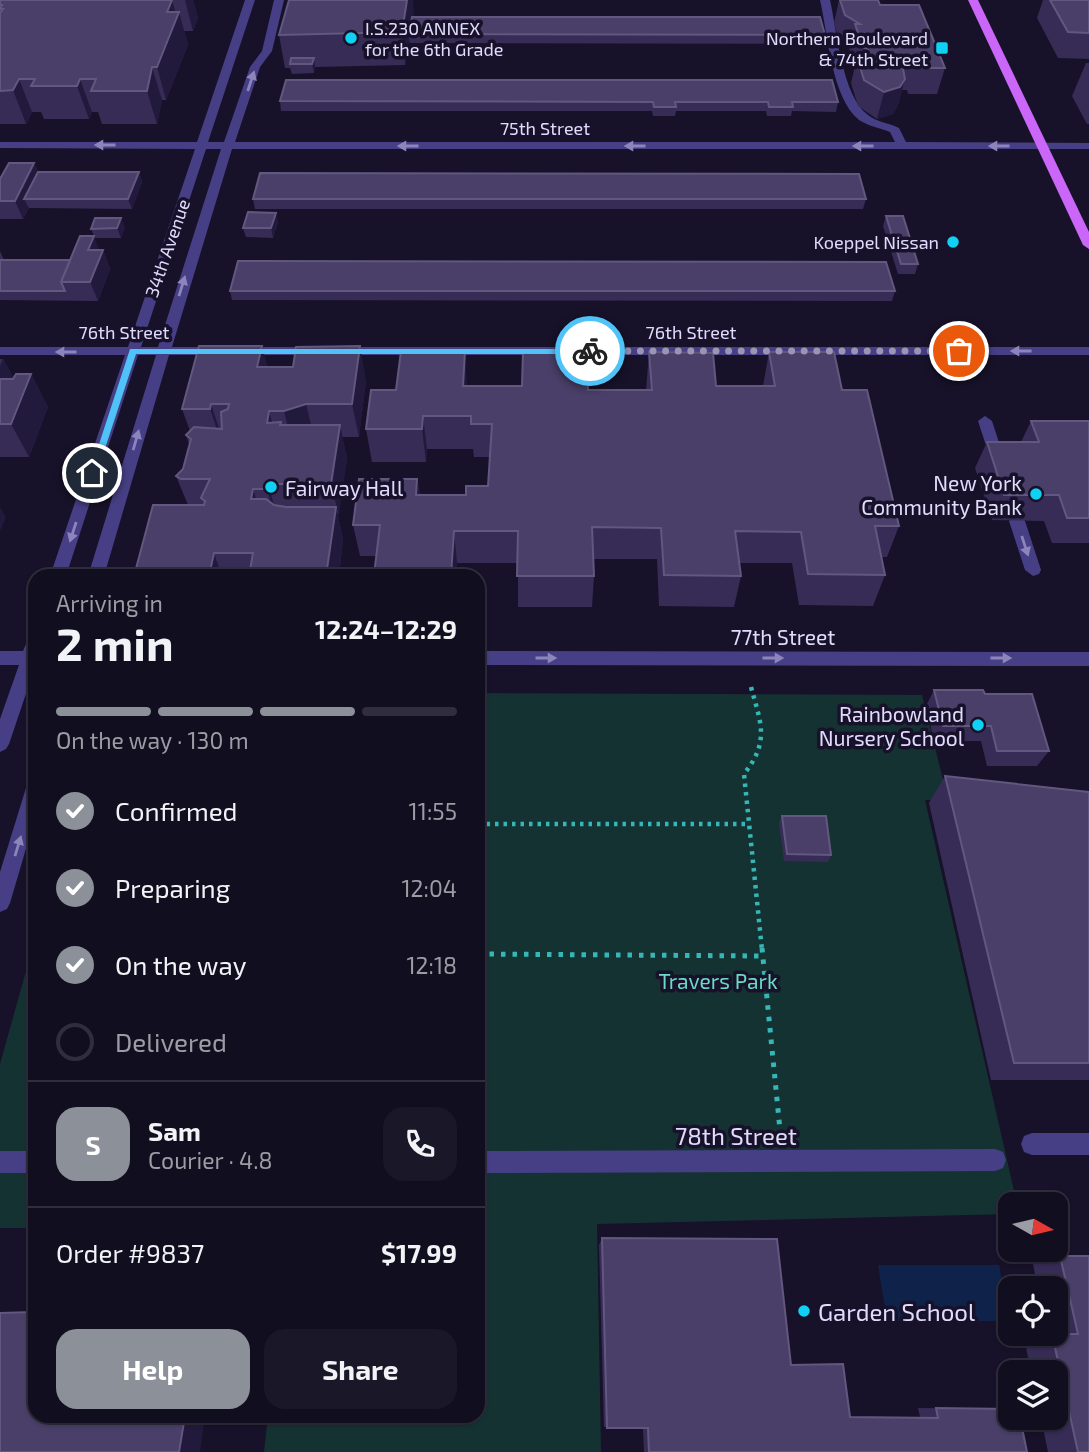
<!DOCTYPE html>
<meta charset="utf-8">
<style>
body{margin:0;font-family:"Exo 2",sans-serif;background:#1a1728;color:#f1f3f6;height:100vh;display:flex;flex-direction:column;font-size:26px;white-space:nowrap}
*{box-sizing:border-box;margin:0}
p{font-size:23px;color:#9c9ca4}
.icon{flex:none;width:38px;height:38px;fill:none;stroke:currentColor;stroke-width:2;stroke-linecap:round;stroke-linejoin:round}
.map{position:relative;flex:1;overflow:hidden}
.sheet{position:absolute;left:28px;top:569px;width:457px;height:854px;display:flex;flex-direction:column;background:#110e1f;border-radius:21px;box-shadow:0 2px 5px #0004,0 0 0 2px #302e3d}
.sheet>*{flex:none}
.needle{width:46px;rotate:98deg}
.tools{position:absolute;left:998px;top:1192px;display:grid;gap:14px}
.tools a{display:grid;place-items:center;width:70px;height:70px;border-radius:14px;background:#110e1f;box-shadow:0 2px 5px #0004,0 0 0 2px #302e3d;font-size:35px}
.pin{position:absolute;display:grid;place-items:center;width:60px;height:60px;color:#fff;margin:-30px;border:4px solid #fff;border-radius:50%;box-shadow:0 2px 7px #0007}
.courier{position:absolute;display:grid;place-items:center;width:70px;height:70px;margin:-35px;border:5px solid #4fc3f7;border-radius:50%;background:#fff;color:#222;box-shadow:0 2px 9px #0007}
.headline em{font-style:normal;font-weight:700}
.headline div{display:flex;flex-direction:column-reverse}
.headline{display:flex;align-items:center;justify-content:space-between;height:119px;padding:0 28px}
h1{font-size:46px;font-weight:700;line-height:52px}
.bar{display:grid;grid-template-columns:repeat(4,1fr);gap:10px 7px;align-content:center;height:84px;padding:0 28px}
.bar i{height:9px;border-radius:5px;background:#302e3d}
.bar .current{background:#8c9099}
.bar p{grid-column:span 4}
.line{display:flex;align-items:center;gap:18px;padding:0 28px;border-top:2px solid #302e3d}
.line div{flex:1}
.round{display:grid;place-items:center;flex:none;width:74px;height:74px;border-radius:21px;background:#1a1728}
ol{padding:0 28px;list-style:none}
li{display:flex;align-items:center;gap:21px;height:77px}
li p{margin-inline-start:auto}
li .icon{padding:7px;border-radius:50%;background:#8c9099;color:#fff;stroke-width:4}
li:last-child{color:#9c9ca4}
li i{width:38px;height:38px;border:4px solid #302e3d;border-radius:50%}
.action{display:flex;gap:14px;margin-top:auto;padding:14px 28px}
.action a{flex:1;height:80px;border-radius:21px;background:#8c9099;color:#fff;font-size:28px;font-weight:700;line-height:80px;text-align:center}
.action a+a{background:#1a1728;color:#f1f3f6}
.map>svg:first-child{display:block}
.green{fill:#153233}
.water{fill:#0f224a}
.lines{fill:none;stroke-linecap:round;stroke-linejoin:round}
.path-far1{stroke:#36b6b6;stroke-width:4.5;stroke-dasharray:3.5 5;stroke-linecap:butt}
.path{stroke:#36b6b6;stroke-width:5;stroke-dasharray:4.5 7;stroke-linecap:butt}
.minor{fill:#463f85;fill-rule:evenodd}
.major{fill:#cb67f8;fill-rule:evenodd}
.wall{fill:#372c56}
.shaded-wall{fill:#221a3c}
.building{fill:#493f68;stroke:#61577f;stroke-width:2}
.oneway{fill:#8c85bb}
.route{fill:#4fc3f7}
.done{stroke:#9a95b3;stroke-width:7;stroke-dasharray:0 12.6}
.poi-dot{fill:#10d0f4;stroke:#171229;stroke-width:2.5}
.labels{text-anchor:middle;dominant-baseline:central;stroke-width:7;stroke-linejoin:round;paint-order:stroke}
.far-poi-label{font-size:18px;fill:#e1dbfd;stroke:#171229;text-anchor:end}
.far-street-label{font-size:18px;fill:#e1dbfd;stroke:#171229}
.poi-label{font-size:21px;fill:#e1dbfd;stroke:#171229;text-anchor:end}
.street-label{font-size:21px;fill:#e1dbfd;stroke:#171229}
.park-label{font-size:21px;fill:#69dbc6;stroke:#171229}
.near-street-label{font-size:24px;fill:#e1dbfd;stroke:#171229}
.near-poi-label{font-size:24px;fill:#e1dbfd;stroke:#171229;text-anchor:start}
</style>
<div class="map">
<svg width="1089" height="1452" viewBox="0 0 1089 1452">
<rect width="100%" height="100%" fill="#171229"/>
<g class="green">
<path d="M478 693 922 695 948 800H925L1017 1204H1010V1214L597 1224 601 1452H264L268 1416H478Z"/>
<path d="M35 939V1228H0V1064Z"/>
</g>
<path class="water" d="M878 1265H999L1010 1321H887Z"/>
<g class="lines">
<g class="path-far1">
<path d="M751 687C761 724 770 741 744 774L762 950"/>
<path d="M478 824H749"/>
</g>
<g class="path">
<path d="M762 948 780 1130"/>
<path d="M478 954 763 956"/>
</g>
<g class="minor">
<path d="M245 0H255L208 142H224L250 67 262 51 274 0H284L272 51 260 67 235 142H895L890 132C880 128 868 126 859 120 831 97 828 34 820 0H830C837 31 842 96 868 115 876 122 889 123 899 128L906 142 1089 143V149H232L172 347H1089V355H169L104 576H88L156 355H138L66 576H50L125 355H0V347H128L195 149 0 148V142H197ZM206 149H221L158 347H141Z"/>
<path d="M985 416 992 421 1006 464 1004 468 999 469 992 464 978 421Z"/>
<path d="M1017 515 1025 521 1041 570 1039 574 1033 576 1025 570 1009 521Z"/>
<path d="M35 635V667L9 744 6 749 0 752V719L19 665H0V651H23L29 637Z"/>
<path d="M478 651 1089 652V666L478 665Z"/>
<path d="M35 780V818L10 903 7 909 0 912V872L26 788 29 782Z"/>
<path d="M1032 1133H1089V1155H1032L1024 1152 1021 1144 1024 1136Z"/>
<path d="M995 1149 1003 1152 1006 1160 1003 1168 995 1171 478 1173V1151Z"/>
<rect x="0" y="1151" width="35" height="22"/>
</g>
<path class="major" d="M968 0H978L1089 232V249L1083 245Z"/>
</g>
<g class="wall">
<path d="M0 0H193L198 18 193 31H184L188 45 166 100H162L157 124H102L98 112H92L89 119H44L41 112H32L26 124H0Z"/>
<path d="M839 0H878L880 5 945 68 937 94H908L907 90H902L898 105 893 114 877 119 858 106 851 83 855 66 849 50 850 47 839 40 834 23Z"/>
<path d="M1043 0H1089V59L1058 58 1037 18Z"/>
<path d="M414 12 413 17 825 35 823 44 410 43 409 39 405 65 315 67 314 73 292 74 290 68H285L279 35Z"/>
<path d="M1086 63H1089V124H1087L1072 96Z"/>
<path d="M280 101 838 102 836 112 792 111 791 116H767L766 111H676L675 116H653L652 111H281Z"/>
<path d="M34 163 38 172H139L142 182 132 209 29 208 23 219H0V176L1 177Z"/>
<path d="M253 199H866L863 209H255Z"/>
<path d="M886 216 918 264 915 274H898L883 226Z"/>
<path d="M278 222 273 238 246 237 243 228Z"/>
<path d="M125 227 121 238H95L91 229Z"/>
<path d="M99 250H103L110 269 98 301 0 300V251L4 260H70Z"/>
<path d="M230 291H895L892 301 232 300Z"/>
<path d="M649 352 716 386H763L769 352 842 390 899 526 887 557H882L885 575 873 606 799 605 792 563H739L741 576 734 607 659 606 657 559H593L594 576 592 607H518V563H457V576H374L376 556H360L353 525 417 479 420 495H466L488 486 490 457H474L473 449H427L426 462H372L366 429 396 390 467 386 588 390H646Z"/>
<path d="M0 359H3L14 379 31 374 48 407 29 457H0Z"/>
<path d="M268 367 366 380 359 437H342L347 458 338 516 343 539 339 576H134L188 505 176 476 183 469 189 444 186 435 190 431 182 409Z"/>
<path d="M1031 421H1089V543H1052L1044 521 992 520 975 468 987 442H1021Z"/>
<path d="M934 690 985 694 1049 751 1037 766H987L981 741H934L926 706Z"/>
<path d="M945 776 1089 792V1080H991L929 803Z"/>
<path d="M782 816 831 855 828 862 784 861 779 823Z"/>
<path d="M602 1238 791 1365 849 1417H920L918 1408 1010 1409 1027 1452H644L643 1428 604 1427 599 1245Z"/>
<path d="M1060 1256H1089V1452H1048L1041 1418H1055V1372H1031L1024 1338 1048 1335V1334H1055V1288H1038L1033 1264Z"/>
</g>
<g class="shaded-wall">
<path d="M172 0 177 17 179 12 188 45 166 100 157 67 167 12Z"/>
<path d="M185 0H193L198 18 193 31Z"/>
<path d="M407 0H413L414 12 410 34H409V39L405 65 402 32Z"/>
<path d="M314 58 315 67 314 73 312 64Z"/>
<path d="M152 67 162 100 157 124 147 91Z"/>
<path d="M19 79 32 112 26 124 13 90Z"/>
<path d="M80 79 92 112 89 119 77 86Z"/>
<path d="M905 79 898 105 893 114 877 119 884 92Z"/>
<path d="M34 163 42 181 24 199 29 208 23 219 15 201Z"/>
<path d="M139 172 142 182 132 209 128 199Z"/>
<path d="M276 213 278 222 273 238 271 228Z"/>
<path d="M121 218 125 227 121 238 117 228Z"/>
<path d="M94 236 101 255 103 250 110 269 98 301 90 282 88 250Z"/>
<path d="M262 346 271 379 257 367Z"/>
<path d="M360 346 366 380 359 437 352 404Z"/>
<path d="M465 351 467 385 466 419 463 386Z"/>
<path d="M3 359 21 392 0 390V366Z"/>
<path d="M31 374 48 407 29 457 11 424Z"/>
<path d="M211 404 222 437 221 442 210 409Z"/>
<path d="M306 404 314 437 292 444 284 411Z"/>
<path d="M269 411 278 444 267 423Z"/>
<path d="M423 416 427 449 426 462 422 429Z"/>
<path d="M340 425 347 458 339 516 331 484Z"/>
<path d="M417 479 422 512 416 495Z"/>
<path d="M268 484 277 516 276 521 267 489Z"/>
<path d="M253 489 263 521 251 499Z"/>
<path d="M0 507 6 517 0 531Z"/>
<path d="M336 507 343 539 339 576H326Z"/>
<path d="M454 531 457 563V576H451Z"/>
<path d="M214 553 222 576H209Z"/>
<path d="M185 1416H205L200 1452H179Z"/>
</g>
<g class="building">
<path d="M0 0H172L167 12H179L157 67H152L147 91H91L96 79H80L77 86H31L35 79H19L13 90 0 91V13L3 9H0L2 5H0Z"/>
<path d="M289 0H407L402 32 279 35Z"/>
<path d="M840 0H878L880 5H919L945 68H916L914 64H902L905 79 900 87 884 92 864 80 857 57 868 50 863 47 855 24H860L845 15Z"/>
<path d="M1050 0H1089V33L1068 32Z"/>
<path d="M412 17H820L825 35 409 34Z"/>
<path d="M291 58H314L312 64H290Z"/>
<path d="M286 80H832L838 102H792L793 107H769L768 102H675L676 107H654L653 102 280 101Z"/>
<path d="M9 163H34L15 201H0V179Z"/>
<path d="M38 172H139L128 199H24Z"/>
<path d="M260 173 859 174 866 199H253Z"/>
<path d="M248 212 276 213 271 228H243Z"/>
<path d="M886 216H903L918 264H901Z"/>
<path d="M95 218H121L117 228 91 229Z"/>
<path d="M80 236H94L88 250H103L90 282H61Z"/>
<path d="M0 260H70L61 282 65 291H0Z"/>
<path d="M238 261 886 262 895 291H230Z"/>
<path d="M199 346H262L257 367H293L296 347 360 346 352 404H306L284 411H269L267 423 281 422 280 425H340L331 484H268L267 489H253L251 499H266L274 505 286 507H336L326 576H249L253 553H214L209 576H134L153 505H204L205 501 201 498 210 479H181L176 476 183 469 191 439 186 435 194 427 222 429 221 412 228 409 229 404H211L210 409H182Z"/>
<path d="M401 351H465L463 386H522L523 351H587L588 390H652L649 352 713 353 716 386H775L769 352H834L842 390H867L899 526H875L885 575 808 574 801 532 735 531 741 576 664 575 661 528 592 527 594 576H517L518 531H454L451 575H374L380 525H353L359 479H417L416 495H466V486H488L492 424H471V416H423L422 429H366L371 390H396Z"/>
<path d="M16 374H31L11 424H0V379H13Z"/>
<path d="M1031 421H1089V518H1067L1059 495H1004L987 442H1039Z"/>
<path d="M934 690H983L985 694H1032L1049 751H997L991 726H943Z"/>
<path d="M945 776 1089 792V1063H1014Z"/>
<path d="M782 816H826L831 855 787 854Z"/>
<path d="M602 1238 777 1239 791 1365 843 1364 850 1417 938 1418 936 1408 1010 1409V1418H1020L1027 1452H649L648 1428H607Z"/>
<path d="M1060 1256H1089V1452H1078L1052 1334H1078Z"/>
<path d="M35 1306V1416H185L179 1452H0V1313L33 1312Z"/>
</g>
<defs><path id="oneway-solid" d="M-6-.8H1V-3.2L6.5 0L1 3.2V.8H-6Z" transform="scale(1.75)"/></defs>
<g class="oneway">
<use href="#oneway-solid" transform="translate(251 81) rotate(-72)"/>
<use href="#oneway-solid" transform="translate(105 145) rotate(-180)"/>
<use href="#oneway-solid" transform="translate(408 146) rotate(-180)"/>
<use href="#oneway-solid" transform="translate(635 146) rotate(-180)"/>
<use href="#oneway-solid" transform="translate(863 146) rotate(-180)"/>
<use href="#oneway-solid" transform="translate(999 146) rotate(-180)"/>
<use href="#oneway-solid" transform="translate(182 286) rotate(-73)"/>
<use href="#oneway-solid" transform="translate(1021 351) rotate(-180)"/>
<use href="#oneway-solid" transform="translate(66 352) rotate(-180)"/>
<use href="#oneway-solid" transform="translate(136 440) rotate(-74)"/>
<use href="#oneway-solid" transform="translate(73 532) rotate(108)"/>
<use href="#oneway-solid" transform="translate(1025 546) rotate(72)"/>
<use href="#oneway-solid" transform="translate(546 658)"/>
<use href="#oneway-solid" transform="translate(773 658)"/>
<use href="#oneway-solid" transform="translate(1001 658)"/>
<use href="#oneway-solid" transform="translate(18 846) rotate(-73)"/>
</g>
<path class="route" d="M130 349H590L594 351 590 354H136L97 473 89 475Z"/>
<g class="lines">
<path class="done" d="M590 351H959"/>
</g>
<g class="poi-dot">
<circle cx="351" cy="38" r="7"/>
<rect x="935" y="41" width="14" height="14" rx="3.5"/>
<circle cx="953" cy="242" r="7"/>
<circle cx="271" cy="487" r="7"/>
<circle cx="1036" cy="494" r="7"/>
<circle cx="978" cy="725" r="7"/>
<circle cx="804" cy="1311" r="7"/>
</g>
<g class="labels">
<g class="far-poi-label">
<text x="365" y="28" text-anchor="start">I.S.230 ANNEX<tspan x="365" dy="21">for the 6th Grade</tspan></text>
<text x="928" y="38">Northern Boulevard<tspan x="928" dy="21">&amp; 74th Street</tspan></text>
<text x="939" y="242">Koeppel Nissan</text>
</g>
<g class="far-street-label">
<text x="545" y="128">75th Street</text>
<text transform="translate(167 248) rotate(-71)">34th Avenue</text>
<text x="124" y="332">76th Street</text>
<text x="691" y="332">76th Street</text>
</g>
<g class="poi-label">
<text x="1022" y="482">New York<tspan x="1022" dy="24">Community Bank</tspan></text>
<text x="285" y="487" text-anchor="start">Fairway Hall</text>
<text x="964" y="713">Rainbowland<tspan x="964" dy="24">Nursery School</tspan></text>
</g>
<g class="street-label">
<text x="783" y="636">77th Street</text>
</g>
<g class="park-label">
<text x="718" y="980">Travers Park</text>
</g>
<g class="near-street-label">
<text x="736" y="1135">78th Street</text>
</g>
<g class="near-poi-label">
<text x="818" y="1311">Garden School</text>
</g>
</g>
</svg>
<div class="tools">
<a><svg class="needle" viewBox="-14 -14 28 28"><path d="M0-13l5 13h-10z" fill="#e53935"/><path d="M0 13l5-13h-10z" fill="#9c9ca4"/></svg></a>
<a><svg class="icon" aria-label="locate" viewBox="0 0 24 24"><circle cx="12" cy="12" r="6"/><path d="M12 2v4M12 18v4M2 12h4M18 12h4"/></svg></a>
<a><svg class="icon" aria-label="layers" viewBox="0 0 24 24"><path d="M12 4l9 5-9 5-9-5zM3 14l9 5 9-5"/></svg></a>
</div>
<div class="pin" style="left:959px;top:351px;background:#ea580c"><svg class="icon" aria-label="bag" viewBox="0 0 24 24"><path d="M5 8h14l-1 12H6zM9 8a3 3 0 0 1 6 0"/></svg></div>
<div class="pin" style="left:92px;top:473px;background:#1f2937"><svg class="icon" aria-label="home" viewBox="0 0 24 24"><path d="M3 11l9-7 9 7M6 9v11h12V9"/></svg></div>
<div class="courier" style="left:590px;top:351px"><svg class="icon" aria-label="bike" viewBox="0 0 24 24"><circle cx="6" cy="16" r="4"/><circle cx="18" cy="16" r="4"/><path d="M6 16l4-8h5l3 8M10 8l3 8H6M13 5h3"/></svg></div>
<section class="sheet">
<div class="headline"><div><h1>2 min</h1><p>Arriving in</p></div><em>12:24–12:29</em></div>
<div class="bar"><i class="current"></i><i class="current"></i><i class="current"></i><i></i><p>On the way · 130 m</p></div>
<ol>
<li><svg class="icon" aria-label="check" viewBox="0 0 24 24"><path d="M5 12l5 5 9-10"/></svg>Confirmed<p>11:55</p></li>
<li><svg class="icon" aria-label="check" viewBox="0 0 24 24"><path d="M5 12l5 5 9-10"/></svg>Preparing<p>12:04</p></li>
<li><svg class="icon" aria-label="check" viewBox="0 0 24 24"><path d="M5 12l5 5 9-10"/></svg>On the way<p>12:18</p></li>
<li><i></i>Delivered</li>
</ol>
<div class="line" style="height:126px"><b class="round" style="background:#8c9099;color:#fff">S</b><div><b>Sam</b><p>Courier · 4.8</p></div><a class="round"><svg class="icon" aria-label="phone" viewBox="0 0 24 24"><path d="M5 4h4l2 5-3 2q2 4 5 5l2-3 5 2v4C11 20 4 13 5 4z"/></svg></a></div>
<div class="line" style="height:91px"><div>Order #9837</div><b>$17.99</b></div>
<div class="action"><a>Help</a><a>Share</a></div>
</section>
</div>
